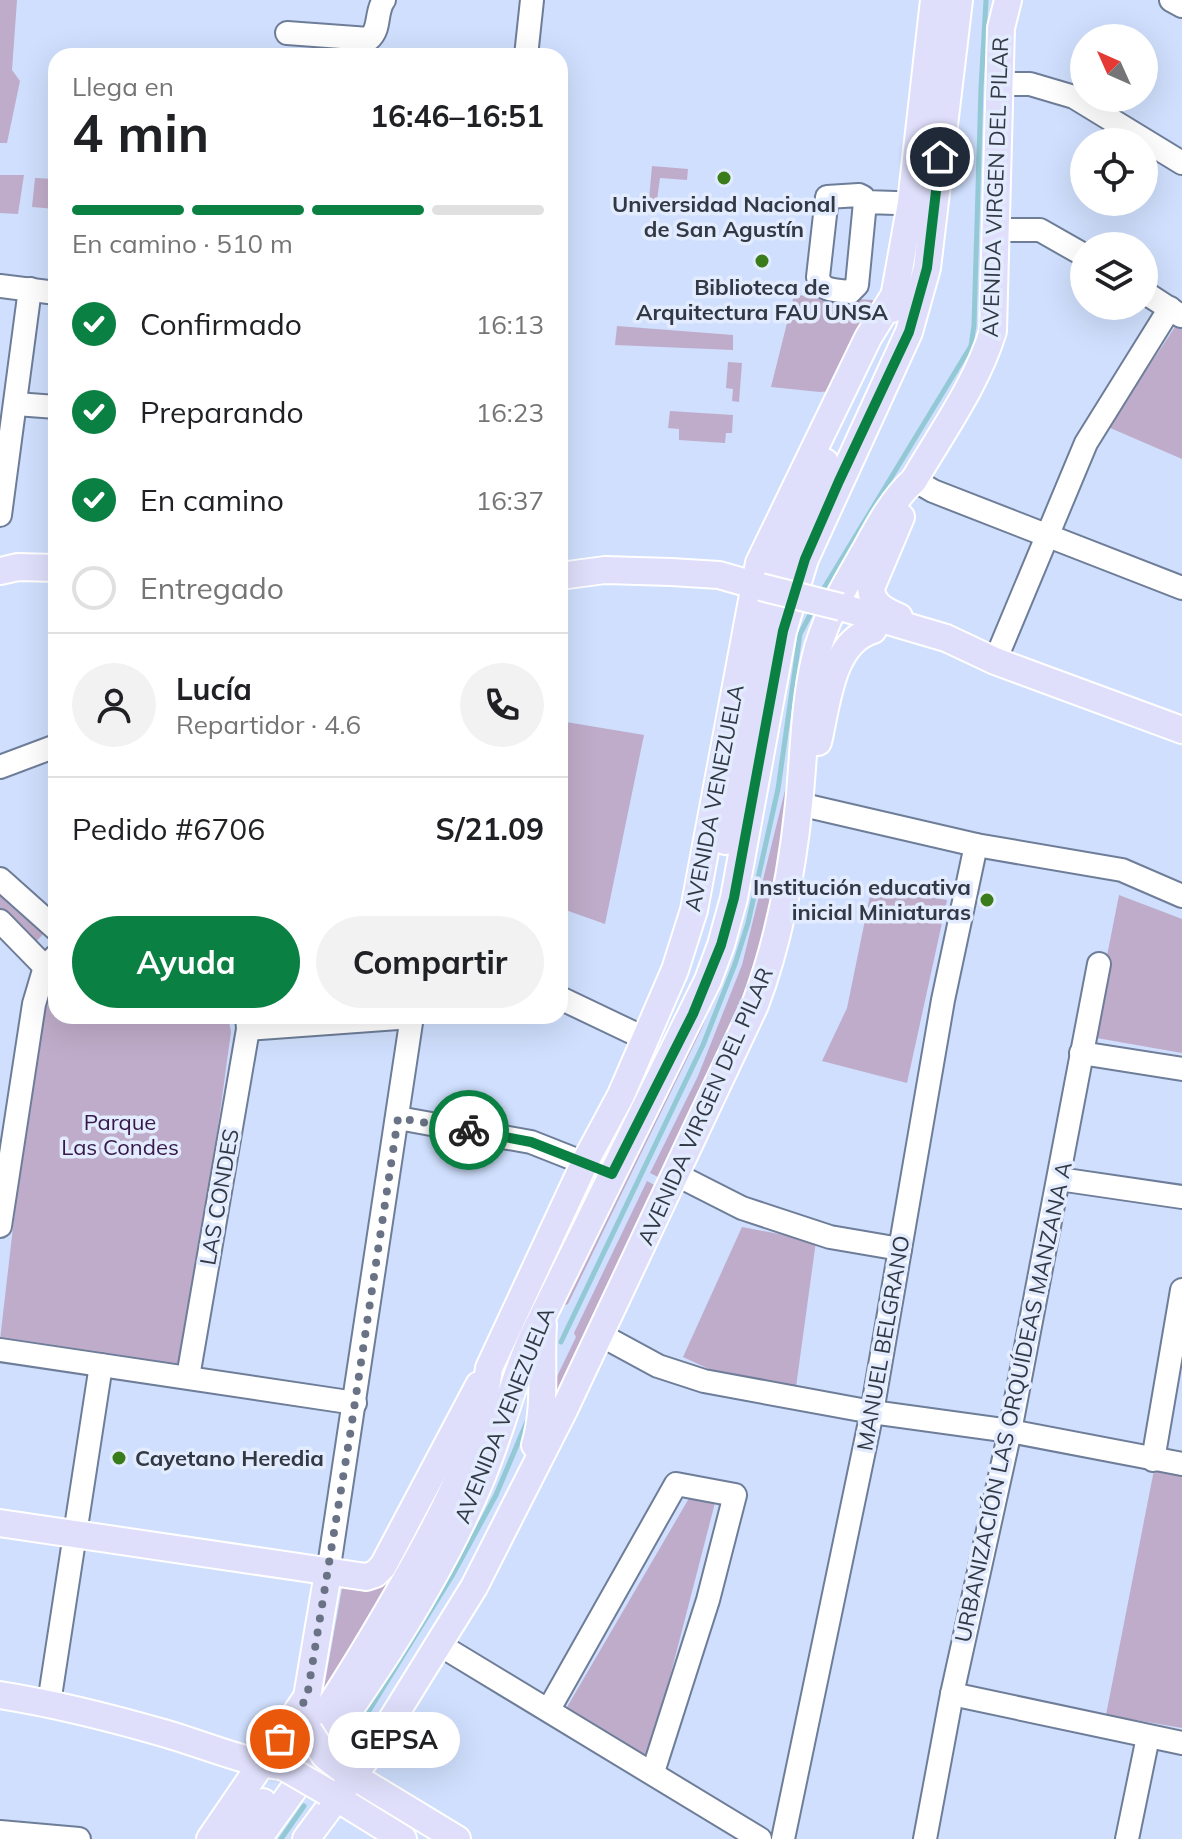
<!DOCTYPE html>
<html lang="es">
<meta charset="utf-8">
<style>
body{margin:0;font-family:Mulish,sans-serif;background:#f2f2f2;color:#202124;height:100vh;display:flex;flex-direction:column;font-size:30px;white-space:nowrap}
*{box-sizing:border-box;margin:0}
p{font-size:26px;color:#757577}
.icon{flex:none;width:44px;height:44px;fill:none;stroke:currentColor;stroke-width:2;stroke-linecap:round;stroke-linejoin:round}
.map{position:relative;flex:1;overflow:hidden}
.sheet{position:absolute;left:48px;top:48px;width:520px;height:976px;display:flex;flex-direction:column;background:#fff;border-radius:24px;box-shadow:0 8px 32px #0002}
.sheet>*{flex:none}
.needle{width:52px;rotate:315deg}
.tools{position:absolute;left:1070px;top:24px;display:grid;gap:16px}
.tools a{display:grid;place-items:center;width:88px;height:88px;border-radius:50%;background:#fff;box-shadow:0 8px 32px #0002;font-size:40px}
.pin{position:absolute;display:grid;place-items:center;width:68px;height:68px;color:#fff;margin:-34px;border:4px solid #fff;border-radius:50%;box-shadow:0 2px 8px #0007}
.courier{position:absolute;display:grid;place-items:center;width:80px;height:80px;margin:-40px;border:6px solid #0b8043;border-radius:50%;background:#fff;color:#222;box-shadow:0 2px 10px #0007}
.bubble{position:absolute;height:56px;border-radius:28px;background:#fff;box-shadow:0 8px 32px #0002;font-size:26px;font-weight:700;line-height:56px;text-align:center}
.headline em{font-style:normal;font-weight:700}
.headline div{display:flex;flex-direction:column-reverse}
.headline{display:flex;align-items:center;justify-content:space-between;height:136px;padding:0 24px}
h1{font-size:52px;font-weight:700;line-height:60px}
.bar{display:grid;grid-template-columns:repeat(4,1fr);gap:12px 8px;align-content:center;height:96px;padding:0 24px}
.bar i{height:10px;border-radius:6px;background:#e0e0e0}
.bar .selected{background:#0b8043}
.bar p{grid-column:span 4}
.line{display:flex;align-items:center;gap:20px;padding:0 24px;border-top:2px solid #e0e0e0}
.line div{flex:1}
.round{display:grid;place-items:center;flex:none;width:84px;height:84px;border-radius:42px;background:#f2f2f2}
ol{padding:0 24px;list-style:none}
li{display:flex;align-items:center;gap:24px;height:88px}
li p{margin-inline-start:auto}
li .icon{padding:8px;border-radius:50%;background:#0b8043;color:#fff;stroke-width:4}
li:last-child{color:#757577}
li i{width:44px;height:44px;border:4px solid #e0e0e0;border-radius:50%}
.primary-button{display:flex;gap:16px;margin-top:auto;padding:16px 24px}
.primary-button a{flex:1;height:92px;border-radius:48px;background:#0b8043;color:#fff;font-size:32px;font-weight:700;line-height:92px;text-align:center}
.primary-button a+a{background:#f2f2f2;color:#202124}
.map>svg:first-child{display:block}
.green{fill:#bfacca}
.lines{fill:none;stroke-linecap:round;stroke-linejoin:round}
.stream{stroke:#92c9d5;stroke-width:5}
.minor-casing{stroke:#6e7d98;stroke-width:26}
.major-casing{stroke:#fff;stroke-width:30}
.minor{stroke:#fff;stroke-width:22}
.major{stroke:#e0dffb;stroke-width:26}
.major-bridge-casing{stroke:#fff;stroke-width:30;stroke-linecap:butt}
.major-bridge{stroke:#e0dffb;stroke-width:26}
.done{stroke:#697385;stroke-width:8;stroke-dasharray:0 14.4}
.route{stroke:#0b8043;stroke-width:10}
.poi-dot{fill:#3a7b1a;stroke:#e2ecfe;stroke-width:3}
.labels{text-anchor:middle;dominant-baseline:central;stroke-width:7;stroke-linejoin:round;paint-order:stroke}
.street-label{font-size:22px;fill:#323944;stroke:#e2ecfe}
.poi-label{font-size:22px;font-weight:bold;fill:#323944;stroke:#e2ecfe}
.park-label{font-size:22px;fill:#381848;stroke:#e2ecfe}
</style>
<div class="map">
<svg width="1182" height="1839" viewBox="0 0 1182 1839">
<rect width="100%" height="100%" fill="#cfdffd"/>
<g class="green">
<path d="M0 0H17L12 70 20 81 7 143H0Z"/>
<path d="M652 166 688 169 687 180 660 178 657 200H649Z"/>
<path d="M0 175H24L18 214 0 213Z"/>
<path d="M35 178 56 179V209L32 207Z"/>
<path d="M794 295 873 300 872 310 833 391 820 392 771 387Z"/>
<path d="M1177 324 1182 328V459L1108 427Z"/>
<path d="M617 326 733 335V350L615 345Z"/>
<path d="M728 362 742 363 739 402 732 401 733 389 726 388Z"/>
<path d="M670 411 733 415 732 433H726L725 443 679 440V429L668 428Z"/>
<path d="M560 721 644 735 605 924 560 908Z"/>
<path d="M791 766 769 926 758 971 662 1179 650 1173 698 1076 742 965Z"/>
<path d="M872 886 947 900 907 1083 822 1061 847 1008Z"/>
<path d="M0 889 45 932 32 946 0 914Z"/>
<path d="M1119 895 1182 919V1053L1091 1037Z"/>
<path d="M735 937 729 963 701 1030 568 1304 559 1307Z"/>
<path d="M56 983V1016H228L231 1032 185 1368 0 1340 35 1037 50 991Z"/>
<path d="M647 1181 658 1187 557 1399 552 1400 550 1391 576 1337 574 1333Z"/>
<path d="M742 1227 816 1241 796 1387 722 1375 683 1357Z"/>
<path d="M1154 1470 1182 1474V1728L1106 1715Z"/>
<path d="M447 1472 444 1489 326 1695 324 1688 343 1583 369 1588Z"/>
<path d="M695 1488 717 1495 648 1762 563 1714Z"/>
</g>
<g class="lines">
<g class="stream">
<path d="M821 593 971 346 974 325 981 88 986 0"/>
<path d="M561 1342 703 1045 735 964 748 923 778 789 800 634 813 609"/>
<path d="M351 1740 452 1576 496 1495 528 1419"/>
<path d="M281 1839 304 1806"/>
</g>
<g class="minor-casing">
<g id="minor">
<path d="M1171 0 1182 6"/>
<path d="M287 33 369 39C381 29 375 12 384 0"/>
<path d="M526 56 532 0"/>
<path d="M999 84H1030L1074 97 1182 163"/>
<path d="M865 202 857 285 850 292C837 290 821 292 818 277L827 197 859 195 863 197 865 202 926 204"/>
<path d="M995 230H1040L1084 255"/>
<path d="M0 286 56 293"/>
<path d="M1144 292 1181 316"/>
<path d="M16 404 56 407"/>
<path d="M914 480 933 491 1182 588"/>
<path d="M0 515 30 289"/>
<path d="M995 661 1086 443 1170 308"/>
<path d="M0 767 56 746"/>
<path d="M799 804 976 845 1122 870 1182 896"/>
<path d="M0 879 56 929"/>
<path d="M0 921 45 967"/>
<path d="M560 998 644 1038"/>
<path d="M248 1029 412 1017"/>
<path d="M1081 1053 1182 1069"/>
<path d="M398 1118 531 1142 612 1174"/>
<path d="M675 1174 742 1208 830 1237 900 1249"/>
<path d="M1059 1179 1182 1197"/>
<path d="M0 1226 34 1004 45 967 56 956"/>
<path d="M599 1334 658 1366 704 1381 872 1412 1010 1431 1182 1464"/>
<path d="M0 1350 355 1403"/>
<path d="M188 1377 248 1029 247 1016"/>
<path d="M1153 1460 1182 1290"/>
<path d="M328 1573 412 1016"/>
<path d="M440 1645 760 1839"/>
<path d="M952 1694 1182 1743"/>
<path d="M49 1703 101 1365"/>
<path d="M549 1709 676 1484 735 1495 708 1600 653 1772"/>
<path d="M0 1832 79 1839"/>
<path d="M783 1839 872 1412 943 1000 976 845"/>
<path d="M925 1839 952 1694 1010 1431 1099 964"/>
<path d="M1127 1839 1148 1737"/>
</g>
</g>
<g class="major-casing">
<g id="major">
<path d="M892 309 911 203 934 0"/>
<path d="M0 571 18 567 56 568"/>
<path d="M560 576 605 570 671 572 719 575 761 587"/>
<path d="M841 607 946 638 995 661 1182 730"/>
<path d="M899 617C885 611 872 605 871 588L901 517"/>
<path d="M818 742C827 705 831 642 873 630"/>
<path d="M725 841 765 627 787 553 825 462"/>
<path d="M535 1445C547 1405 540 1366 543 1325"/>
<path d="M0 1523 366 1577 375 1574 383 1566 479 1385"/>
<path d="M0 1695C57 1704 112 1718 167 1734 204 1745 241 1761 279 1766"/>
<path d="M302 1748C337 1697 368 1646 399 1592 440 1521 479 1451 489 1368L585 1162 621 1095 675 970 694 910 759 563 868 338 895 294"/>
<path d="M343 1770 457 1839"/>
<path d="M327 1792 403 1839"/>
<path d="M210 1839 307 1697 328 1573"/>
<path d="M236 1839 263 1802"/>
<path d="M258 1839C337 1728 420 1618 475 1493 498 1443 510 1388 532 1338L708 980 721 945 734 898 783 631 805 559 909 332 927 268 959 0"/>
<path d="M306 1839 376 1745 474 1587 564 1410 755 1005C779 941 792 873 799 804 804 756 804 706 815 659 824 619 846 584 866 549 879 525 893 499 914 480 942 432 977 384 993 331L1001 28 1008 0"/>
</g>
</g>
<use href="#minor" class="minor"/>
<use href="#major" class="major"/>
<g class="major-bridge-casing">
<g id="major-bridge">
<path d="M761 587 841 607"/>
<path d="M309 1731 325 1756 343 1770"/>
<path d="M284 1767 327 1792"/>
</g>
</g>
<use href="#major-bridge" class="major-bridge"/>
</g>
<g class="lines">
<path class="done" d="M280 1739 307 1697 350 1435 398 1118 469 1130"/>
<path class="route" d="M469 1130 531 1142 612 1174 693 1014 721 945 734 898 783 631 805 559 839 481 909 332 927 268 940 157"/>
</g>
<g class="poi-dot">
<circle cx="724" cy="178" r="8"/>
<circle cx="762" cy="261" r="8"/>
<circle cx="987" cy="900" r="8"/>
<circle cx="119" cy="1458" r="8"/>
</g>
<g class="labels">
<g class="street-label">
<text transform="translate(995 187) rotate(-88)">AVENIDA VIRGEN DEL PILAR</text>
<text transform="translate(714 798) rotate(-79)">AVENIDA VENEZUELA</text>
<text transform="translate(705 1106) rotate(-66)">AVENIDA VIRGEN DEL PILAR</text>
<text transform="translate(219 1197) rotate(-80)">LAS CONDES</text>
<text transform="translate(883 1343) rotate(-80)">MANUEL BELGRANO</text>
<text transform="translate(1013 1402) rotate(-78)">URBANIZACIÓN LAS ORQUÍDEAS MANZANA A</text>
<text transform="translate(504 1415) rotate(-68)">AVENIDA VENEZUELA</text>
</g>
<g class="poi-label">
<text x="724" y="204">Universidad Nacional<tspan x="724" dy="25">de San Agustín</tspan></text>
<text x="762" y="287">Biblioteca de<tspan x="762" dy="25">Arquitectura FAU UNSA</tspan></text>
<text x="971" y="887" text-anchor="end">Institución educativa<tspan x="971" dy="25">inicial Miniaturas</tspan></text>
<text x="135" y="1458" text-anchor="start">Cayetano Heredia</text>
</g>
<g class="park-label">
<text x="120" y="1122">Parque<tspan x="120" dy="25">Las Condes</tspan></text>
</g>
</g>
</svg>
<div class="tools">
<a><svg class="needle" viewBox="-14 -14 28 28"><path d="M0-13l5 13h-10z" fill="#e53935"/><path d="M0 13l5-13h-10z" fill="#757577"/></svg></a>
<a><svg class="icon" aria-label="locate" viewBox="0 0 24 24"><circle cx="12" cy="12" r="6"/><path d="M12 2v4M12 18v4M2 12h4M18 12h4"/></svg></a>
<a><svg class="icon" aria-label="layers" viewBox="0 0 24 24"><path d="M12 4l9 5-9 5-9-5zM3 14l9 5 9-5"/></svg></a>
</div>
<div class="pin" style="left:280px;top:1739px;background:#ea580c"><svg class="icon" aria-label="bag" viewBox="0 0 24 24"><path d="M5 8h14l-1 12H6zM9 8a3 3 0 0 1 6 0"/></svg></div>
<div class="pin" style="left:940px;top:157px;background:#1f2937"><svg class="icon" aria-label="home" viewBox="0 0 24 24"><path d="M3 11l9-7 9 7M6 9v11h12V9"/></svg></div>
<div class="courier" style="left:469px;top:1130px"><svg class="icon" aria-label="bike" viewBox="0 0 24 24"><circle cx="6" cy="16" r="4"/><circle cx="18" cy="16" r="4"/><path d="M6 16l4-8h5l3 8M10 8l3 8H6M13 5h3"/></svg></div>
<div class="bubble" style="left:328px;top:1712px;width:132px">GEPSA</div>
<section class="sheet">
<div class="headline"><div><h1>4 min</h1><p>Llega en</p></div><em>16:46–16:51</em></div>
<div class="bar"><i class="selected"></i><i class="selected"></i><i class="selected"></i><i></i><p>En camino · 510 m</p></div>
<ol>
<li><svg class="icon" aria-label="check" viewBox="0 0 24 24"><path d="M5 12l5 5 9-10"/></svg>Confirmado<p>16:13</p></li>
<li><svg class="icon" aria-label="check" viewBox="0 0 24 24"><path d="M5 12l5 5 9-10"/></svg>Preparando<p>16:23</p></li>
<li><svg class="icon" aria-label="check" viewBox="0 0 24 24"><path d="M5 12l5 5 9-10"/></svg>En camino<p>16:37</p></li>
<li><i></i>Entregado</li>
</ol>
<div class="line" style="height:144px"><a class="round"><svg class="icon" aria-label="person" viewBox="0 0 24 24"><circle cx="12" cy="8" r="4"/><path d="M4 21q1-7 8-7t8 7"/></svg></a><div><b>Lucía</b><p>Repartidor · 4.6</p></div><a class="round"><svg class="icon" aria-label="phone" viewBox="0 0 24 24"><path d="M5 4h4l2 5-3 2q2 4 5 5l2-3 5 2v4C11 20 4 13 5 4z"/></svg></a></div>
<div class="line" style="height:104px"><div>Pedido #6706</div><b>S/21.09</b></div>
<div class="primary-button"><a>Ayuda</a><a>Compartir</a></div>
</section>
</div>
